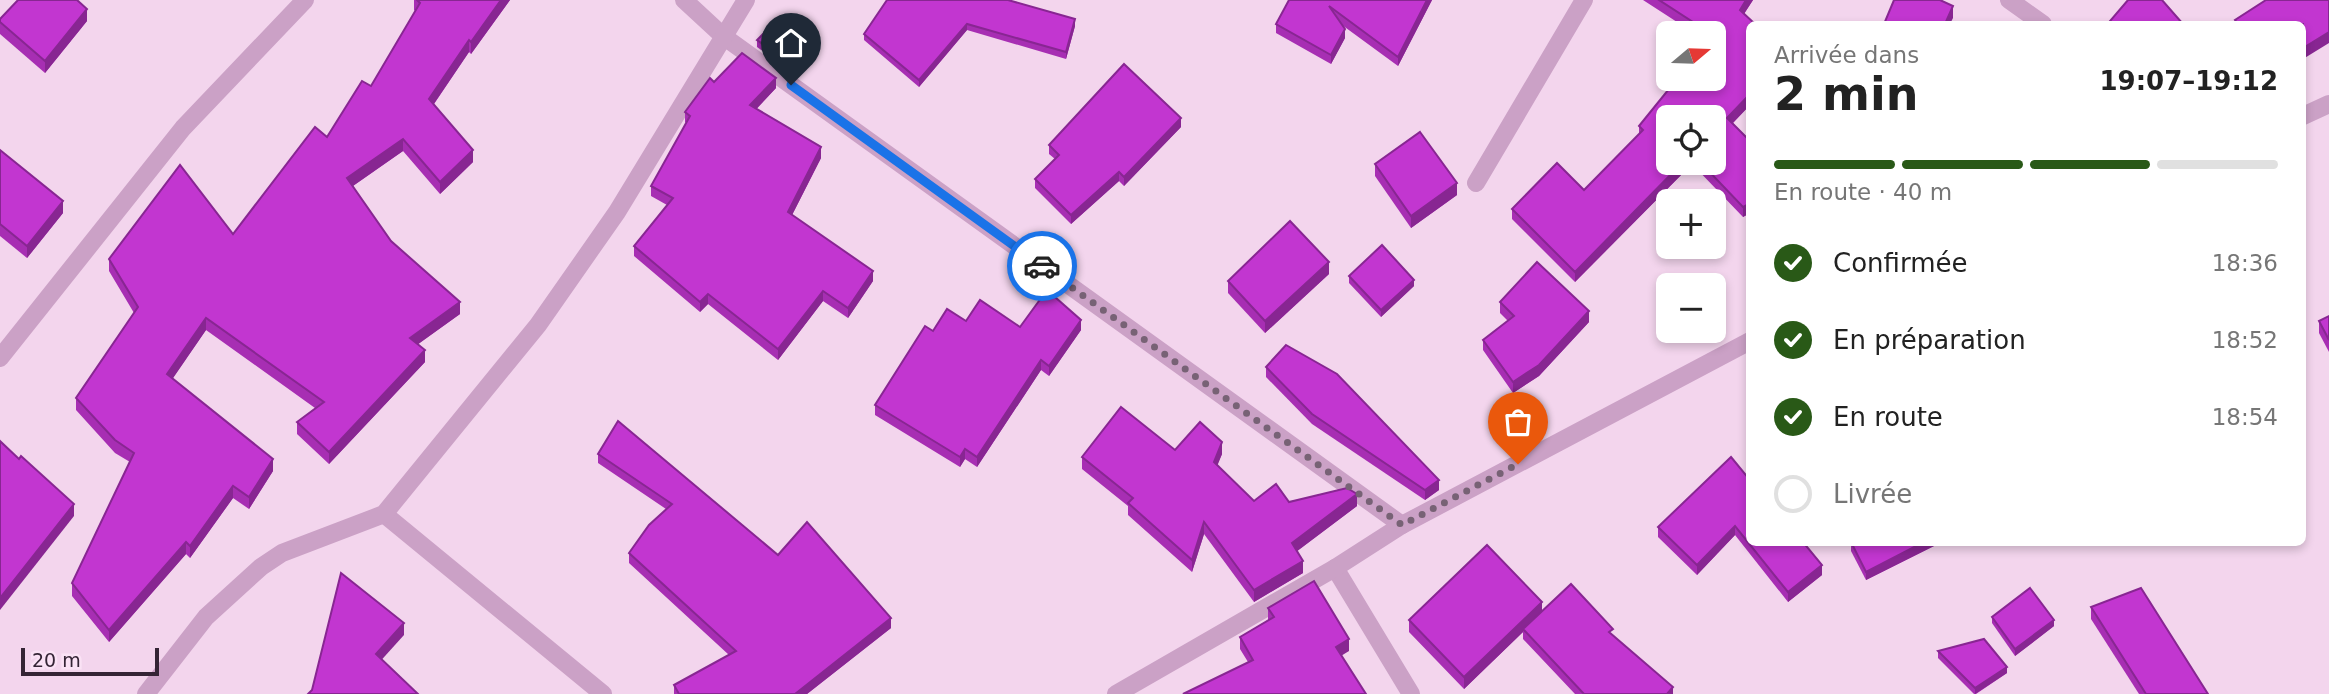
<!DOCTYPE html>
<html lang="fr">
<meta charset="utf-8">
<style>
body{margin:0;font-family:"DejaVu Sans",sans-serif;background:#f6f6f6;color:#222;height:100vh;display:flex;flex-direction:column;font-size:26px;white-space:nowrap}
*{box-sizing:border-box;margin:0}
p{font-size:23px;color:#767676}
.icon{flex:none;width:38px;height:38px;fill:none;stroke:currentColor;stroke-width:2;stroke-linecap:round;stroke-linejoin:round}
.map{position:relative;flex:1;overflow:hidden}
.drawer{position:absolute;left:1746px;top:21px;width:560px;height:525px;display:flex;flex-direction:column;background:#fff;border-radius:10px;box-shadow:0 4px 10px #0003}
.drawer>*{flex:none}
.needle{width:46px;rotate:71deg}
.fabs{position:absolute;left:1656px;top:21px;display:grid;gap:14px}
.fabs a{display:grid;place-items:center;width:70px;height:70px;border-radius:10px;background:#fff;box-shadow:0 4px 10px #0003;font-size:35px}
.scale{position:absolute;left:21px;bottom:18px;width:138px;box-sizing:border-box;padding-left:7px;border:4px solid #342435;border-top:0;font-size:19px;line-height:24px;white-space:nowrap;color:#342435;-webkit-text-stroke:5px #fae2f5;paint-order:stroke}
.pin{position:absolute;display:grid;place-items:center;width:60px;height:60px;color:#fff;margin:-72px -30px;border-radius:50% 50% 50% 0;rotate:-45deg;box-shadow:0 0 7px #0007}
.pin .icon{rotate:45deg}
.courier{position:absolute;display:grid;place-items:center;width:70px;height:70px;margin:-35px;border:5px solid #1a73e8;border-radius:50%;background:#fff;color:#222;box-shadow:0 2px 9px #0007}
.headline em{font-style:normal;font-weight:800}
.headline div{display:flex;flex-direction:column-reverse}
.headline{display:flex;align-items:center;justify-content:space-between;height:119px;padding:0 28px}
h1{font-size:46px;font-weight:800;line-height:52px}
.bar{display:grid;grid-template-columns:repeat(4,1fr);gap:10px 7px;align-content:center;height:84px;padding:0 28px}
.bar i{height:9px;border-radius:5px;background:#e0e0e0}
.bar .selected{background:#295917}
.bar p{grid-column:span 4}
ol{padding:0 28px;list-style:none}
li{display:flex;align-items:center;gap:21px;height:77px}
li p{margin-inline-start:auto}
li .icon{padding:7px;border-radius:50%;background:#295917;color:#fff;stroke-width:4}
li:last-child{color:#767676}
li i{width:38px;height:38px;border:4px solid #e0e0e0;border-radius:50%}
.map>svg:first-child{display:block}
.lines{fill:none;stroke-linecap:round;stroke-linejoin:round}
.minor{stroke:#cba1c6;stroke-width:18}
.wall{fill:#a72eb3;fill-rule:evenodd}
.shaded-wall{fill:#882692}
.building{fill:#c236d0;stroke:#882692;stroke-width:2}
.done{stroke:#776275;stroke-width:7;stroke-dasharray:0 12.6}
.route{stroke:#1a73e8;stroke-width:9}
</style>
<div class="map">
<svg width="2329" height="694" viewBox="0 0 2329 694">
<rect width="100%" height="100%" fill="#f3d5ed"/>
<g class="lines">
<g class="minor">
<path d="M684 0 723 36 1402 525"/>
<path d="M2009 0 2043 24"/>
<path d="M2303 116 2329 104"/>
<path d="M1476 183 1584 0"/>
<path d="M0 358 183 128 305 0"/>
<path d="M384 514 603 694"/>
<path d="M1335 568 1411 694"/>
<path d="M146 694 206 617 261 567 282 553 384 514 538 325 617 212 746 0"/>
<path d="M1116 694 1335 568 1402 525 1750 341"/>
</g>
</g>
<g class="wall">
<path d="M414 0H510L471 54 469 52 434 104 473 162 440 194 403 151 353 186 391 241 460 314 418 344 425 362 329 464 297 434V422L315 408 206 330 172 379 273 471 249 509 233 498 190 558 186 554 109 642 72 596V583L130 462 115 453 76 410V398L134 313 109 271V259L233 234 327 137 371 86 415 11 414 10Z"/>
<path d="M887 0 1075 26 1066 59 967 30 919 87 864 40V34Z"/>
<path d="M1289 0H1432L1398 66 1342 25 1345 38 1331 64 1276 33V24Z"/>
<path d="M1643 0H1753L1744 14 1750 24V105L1733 123 1750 141V213L1743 217 1692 164 1575 282 1512 219V209L1584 190 1639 135V126L1713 79V33H1694ZM1713 117V163H1668Z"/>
<path d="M0 19 87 21 45 73 0 34Z"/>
<path d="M757 40 809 53 792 72 757 47Z"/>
<path d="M714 82 776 88 756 109 821 158 792 215 873 281 848 318 823 301 778 360 708 304 700 312 634 256V246L667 205 651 196V186L686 123 685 122V112Z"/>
<path d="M1181 127 1124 186 1119 181 1071 224 1035 188V179L1055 159 1049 154V145Z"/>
<path d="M0 150 63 213 27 258 0 236Z"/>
<path d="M1375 164 1457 195 1411 228 1375 176Z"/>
<path d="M1329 274 1265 333 1228 293V281Z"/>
<path d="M1349 276 1414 286 1381 317 1349 283Z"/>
<path d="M1500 302 1589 322 1539 376 1513 393 1483 350V340L1508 321 1500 313Z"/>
<path d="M2329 316V352L2319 333V321Z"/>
<path d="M1020 327 1081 330 1049 376 1041 370 977 467 965 459 960 467 875 415V405L933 331Z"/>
<path d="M1266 367 1439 490 1425 500 1312 424 1266 377Z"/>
<path d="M1175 450 1222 454 1217 465 1254 501 1357 506 1297 551 1303 573 1254 602 1204 534 1192 572 1128 515V506L1082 469V457Z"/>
<path d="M598 454 778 555 891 628 807 694H674V685L729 655 629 563V553L666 509 598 463Z"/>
<path d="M1731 457 1822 575 1788 602 1735 535 1697 575 1658 537V527Z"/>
<path d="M1851 542H1942L1866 580 1851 551Z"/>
<path d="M2091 607 2208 694H2139L2091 619Z"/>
<path d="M1268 608 1349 651 1248 662 1240 649V637L1268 620Z"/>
<path d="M1542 611 1613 635 1673 694H1575L1523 639V632L1464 689 1409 632V620Z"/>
<path d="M1992 617 2054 626 2015 656 1992 623Z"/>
<path d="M1938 651 2007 673 1976 694H1974L1938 658Z"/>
</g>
<g class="shaded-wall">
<path d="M501 0H510L471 54V42Z"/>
<path d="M1427 0H1432L1398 66V57Z"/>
<path d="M1746 0H1753L1740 20V10Z"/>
<path d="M1953 6V18L1950 24H1945Z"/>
<path d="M87 9V21L45 73V61Z"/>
<path d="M1075 19V26L1066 59V52Z"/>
<path d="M967 24V30L919 87V80Z"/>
<path d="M1345 29V38L1331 64V55Z"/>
<path d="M2329 32V43L2303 59V48Z"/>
<path d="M469 40V52L429 111V99Z"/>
<path d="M809 47V53L792 72V65Z"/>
<path d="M776 78V88L750 116V105Z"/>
<path d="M1750 94V105L1727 129V118Z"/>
<path d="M1181 118V127L1124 186V177Z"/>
<path d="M403 139V151L347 190V178Z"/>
<path d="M821 147V158L788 223V212Z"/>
<path d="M473 150V162L440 194V182Z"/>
<path d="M1682 163H1692V164L1575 282V272Z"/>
<path d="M1119 172V181L1071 224V215Z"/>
<path d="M1457 183V195L1411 228V216Z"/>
<path d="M63 201V213L27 258V246Z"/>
<path d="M1750 203V213L1743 217V207Z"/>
<path d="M1329 262V274L1265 333V321Z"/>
<path d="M873 271V281L848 318V308Z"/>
<path d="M1414 280V286L1381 317V310Z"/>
<path d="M823 291V301L778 360V349Z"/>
<path d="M708 294V304L700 312V302Z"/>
<path d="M460 302V314L410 350V338Z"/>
<path d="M1589 311V322L1539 376 1513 393V382Z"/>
<path d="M206 318V330L167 387V374Z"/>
<path d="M1081 320V330L1049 376V366Z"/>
<path d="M425 350V362L329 464V452Z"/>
<path d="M1041 360V370L977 467V457Z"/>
<path d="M1222 442V454L1214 474V462Z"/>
<path d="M965 449V459L960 467V457Z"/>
<path d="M273 459V471L249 509V497Z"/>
<path d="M1439 480V490L1425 500V490Z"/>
<path d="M233 486V498L190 558V546Z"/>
<path d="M1357 494V506L1292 555V543Z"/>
<path d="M74 504V516L0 610V598Z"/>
<path d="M1204 522V534L1192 572V560Z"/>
<path d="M1735 526V535L1697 575V565Z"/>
<path d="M186 542V554L109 642V630Z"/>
<path d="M1924 542H1942L1866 580V572Z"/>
<path d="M1303 561V573L1254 602V590Z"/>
<path d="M1822 565V575L1788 602V592Z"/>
<path d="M1542 602V614L1523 629V632L1464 689V677Z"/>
<path d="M891 618V628L807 694H795Z"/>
<path d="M2054 620V626L2015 656V649Z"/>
<path d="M404 623V635L376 666V654Z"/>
<path d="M1349 639V651L1336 659V647Z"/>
<path d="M2007 667V673L1975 694V688Z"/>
<path d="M1673 687V694H1667Z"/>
</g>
<g class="building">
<path d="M18 0H77L87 9 45 61 0 22V19Z"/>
<path d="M417 0H501L471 42 469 40 429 99 473 150 440 182 403 139 347 178 391 241 460 302 410 338 425 350 329 452 297 422 324 402 206 318 167 374 273 459 249 497 233 486 190 546 186 542 109 630 72 583 134 453 115 440 76 398 138 307 109 259 180 165 233 234 315 127 327 137 362 81 371 86 420 3Z"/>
<path d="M887 0H1008L1075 19 1066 52 967 24 919 80 864 34Z"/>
<path d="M1289 0H1427L1398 57 1329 6 1345 29 1331 55 1276 24Z"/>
<path d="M1659 0H1746L1740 10 1755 24H1750V94L1727 118 1750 141V203L1743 207 1701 163H1713V117H1668V163H1682L1575 272 1512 209 1557 163 1584 190 1643 130 1639 126 1677 79H1713V33H1710Z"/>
<path d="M1894 0H1940L1953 6 1945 24H1884Z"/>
<path d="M2128 0H2162L2183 24H2114L2110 21Z"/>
<path d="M2266 0H2329V32L2303 48V24H2238L2235 20Z"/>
<path d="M779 18 809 47 792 65 757 40Z"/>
<path d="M742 53 776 78 750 105 821 147 788 212 873 271 848 308 823 291 778 349 708 294 700 302 634 246 673 198 651 186 690 116 685 112 710 78 714 82Z"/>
<path d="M1124 64 1181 118 1124 177 1119 172 1071 215 1035 179 1059 155 1049 145Z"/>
<path d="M1420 132 1457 183 1411 216 1375 164Z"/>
<path d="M0 150 63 201 27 246 0 224Z"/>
<path d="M1290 221 1329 262 1265 321 1228 281Z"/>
<path d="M1382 245 1414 280 1381 310 1349 276Z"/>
<path d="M1537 262 1589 311 1539 365 1513 382 1483 340 1514 316 1500 302Z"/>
<path d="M1047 290 1081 320 1049 366 1041 360 977 457 965 449 960 457 875 405 925 326 933 331 947 309 966 321 980 300 1020 327Z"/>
<path d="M2329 316V340L2319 321Z"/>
<path d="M1286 345 1337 374 1439 480 1425 490 1312 414 1266 367Z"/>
<path d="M1121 407 1175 450 1200 422 1222 442 1214 462 1254 501 1276 484 1289 502 1347 488 1357 494 1292 543 1303 561 1254 590 1204 522 1192 560 1128 503 1133 498 1082 457Z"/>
<path d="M618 421 778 555 807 522 891 618 795 694H679L674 685 736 651 629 553 649 525 672 504 598 454Z"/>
<path d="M0 441 19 459 21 456 74 504 0 598Z"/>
<path d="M1731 457 1750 480V542H1803L1822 565 1788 592 1735 526 1697 565 1658 527Z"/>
<path d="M1851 542H1924L1866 572Z"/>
<path d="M1487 545 1542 602 1464 677 1409 620Z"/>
<path d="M341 573 404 623 376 654 418 694H308L312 690Z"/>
<path d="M1314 581 1349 639 1336 647 1366 694H1183L1253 660 1240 637 1274 617 1268 608Z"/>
<path d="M1571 584 1613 629 1609 632 1673 687 1667 694H1584L1523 629Z"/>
<path d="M2030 588 2054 620 2015 649 1992 617Z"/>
<path d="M2141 588 2208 694H2146L2091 607Z"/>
<path d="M1984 639 2007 667 1975 688 1938 651Z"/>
</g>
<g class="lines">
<path class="done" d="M1042 266 1402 525 1518 464"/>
<path class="route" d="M791 85 1042 266"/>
</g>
</svg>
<div class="fabs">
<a><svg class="needle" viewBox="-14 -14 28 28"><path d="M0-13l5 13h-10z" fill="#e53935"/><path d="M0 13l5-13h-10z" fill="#767676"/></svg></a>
<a><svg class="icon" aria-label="locate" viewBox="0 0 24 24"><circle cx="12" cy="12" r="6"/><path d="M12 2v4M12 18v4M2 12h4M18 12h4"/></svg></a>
<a>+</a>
<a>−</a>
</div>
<div class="scale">20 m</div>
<div class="pin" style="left:1518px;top:464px;background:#ea580c"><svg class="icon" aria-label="bag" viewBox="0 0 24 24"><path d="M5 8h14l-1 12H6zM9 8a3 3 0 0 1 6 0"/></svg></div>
<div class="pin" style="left:791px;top:85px;background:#1f2937"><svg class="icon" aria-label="home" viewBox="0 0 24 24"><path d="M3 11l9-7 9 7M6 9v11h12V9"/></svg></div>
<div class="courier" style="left:1042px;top:266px"><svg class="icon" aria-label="car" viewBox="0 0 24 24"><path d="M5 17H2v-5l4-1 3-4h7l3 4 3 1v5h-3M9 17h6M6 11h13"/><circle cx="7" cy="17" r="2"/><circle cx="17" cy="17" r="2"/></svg></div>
<section class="drawer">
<div class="headline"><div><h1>2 min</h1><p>Arrivée dans</p></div><em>19:07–19:12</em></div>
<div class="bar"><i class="selected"></i><i class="selected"></i><i class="selected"></i><i></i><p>En route · 40 m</p></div>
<ol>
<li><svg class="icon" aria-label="check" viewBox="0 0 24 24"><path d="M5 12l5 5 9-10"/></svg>Confirmée<p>18:36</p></li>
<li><svg class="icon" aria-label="check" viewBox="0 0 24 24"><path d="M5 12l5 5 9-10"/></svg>En préparation<p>18:52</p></li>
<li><svg class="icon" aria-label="check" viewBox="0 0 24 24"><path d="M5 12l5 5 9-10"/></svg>En route<p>18:54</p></li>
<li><i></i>Livrée</li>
</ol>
</section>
</div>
